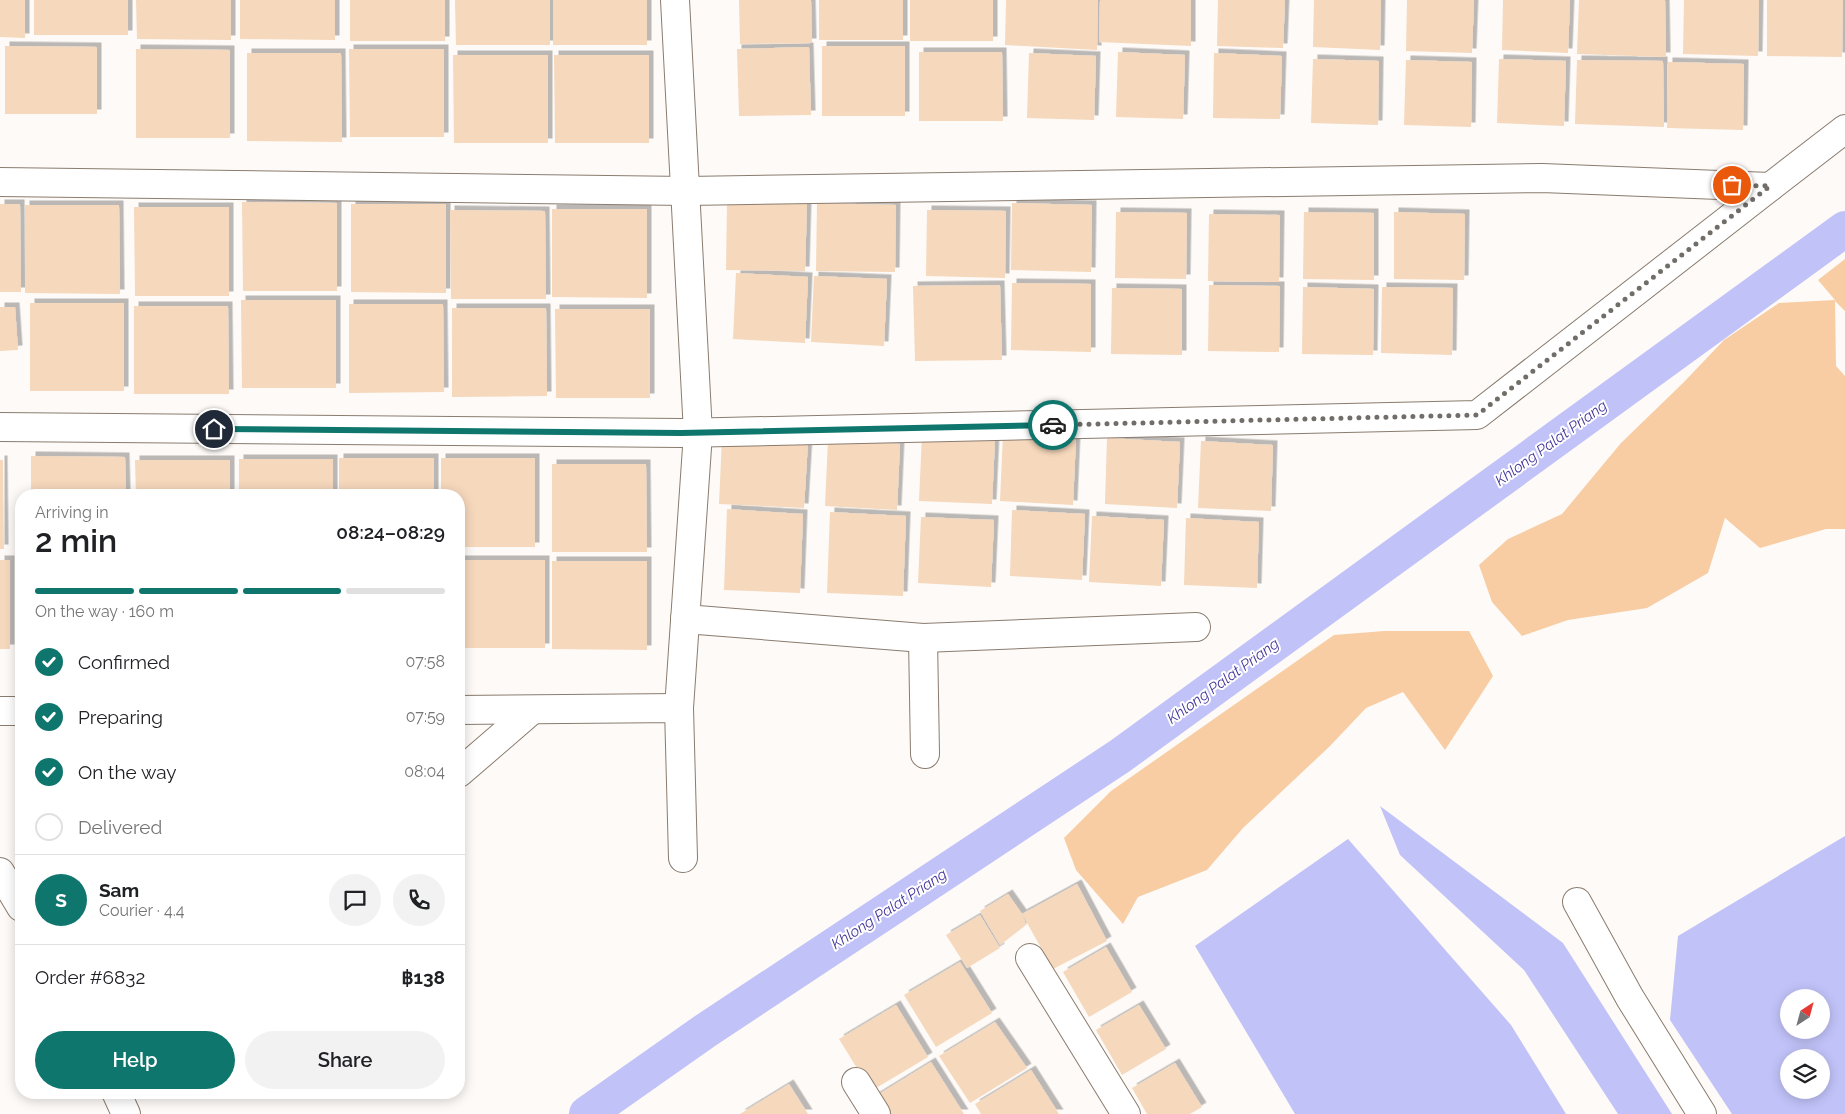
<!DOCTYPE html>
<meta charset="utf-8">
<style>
body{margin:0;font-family:Raleway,sans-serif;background:#f2f2f2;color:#202124;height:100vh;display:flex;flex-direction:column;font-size:19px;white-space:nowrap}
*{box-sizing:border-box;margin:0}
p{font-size:16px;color:#757577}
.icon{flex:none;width:28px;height:28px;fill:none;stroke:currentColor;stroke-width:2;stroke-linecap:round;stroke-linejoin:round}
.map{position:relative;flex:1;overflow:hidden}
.sheet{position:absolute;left:15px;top:489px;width:450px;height:610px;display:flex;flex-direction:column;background:#fff;border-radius:20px;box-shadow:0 2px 12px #0003}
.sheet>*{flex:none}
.needle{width:32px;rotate:36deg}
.buttons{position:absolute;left:1780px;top:989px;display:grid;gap:10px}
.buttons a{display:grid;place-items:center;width:50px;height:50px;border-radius:50%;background:#fff;box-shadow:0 2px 12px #0003;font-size:25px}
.pin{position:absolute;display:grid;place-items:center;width:42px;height:42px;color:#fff;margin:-21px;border:2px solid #fff;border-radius:50%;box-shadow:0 1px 5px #0007}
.courier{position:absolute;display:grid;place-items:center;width:50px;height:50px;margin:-25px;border:4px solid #0f766e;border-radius:50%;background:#fff;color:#222;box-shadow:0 1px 6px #0007}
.summary em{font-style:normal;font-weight:600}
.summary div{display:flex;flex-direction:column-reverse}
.summary{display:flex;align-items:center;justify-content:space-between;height:85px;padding:0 20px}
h1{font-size:32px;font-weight:600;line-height:38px}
.bar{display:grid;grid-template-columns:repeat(4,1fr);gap:8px 5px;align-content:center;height:60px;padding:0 20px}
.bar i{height:6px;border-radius:4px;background:#e0e0e0}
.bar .active{background:#0f766e}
.bar p{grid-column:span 4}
.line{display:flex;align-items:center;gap:12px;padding:0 20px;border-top:1px solid #e0e0e0}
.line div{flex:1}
.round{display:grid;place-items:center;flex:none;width:52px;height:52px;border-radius:26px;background:#f2f2f2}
ol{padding:0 20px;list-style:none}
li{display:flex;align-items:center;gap:15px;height:55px}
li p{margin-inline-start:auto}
li .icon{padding:5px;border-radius:50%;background:#0f766e;color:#fff;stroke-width:4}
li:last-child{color:#757577}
li i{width:28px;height:28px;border:2px solid #e0e0e0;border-radius:50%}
.action{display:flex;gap:10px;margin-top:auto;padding:10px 20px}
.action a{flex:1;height:58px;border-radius:30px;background:#0f766e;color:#fff;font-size:20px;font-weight:600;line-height:58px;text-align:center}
.action a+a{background:#f2f2f2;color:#202124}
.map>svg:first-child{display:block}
.green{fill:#f8cda3}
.water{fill:#c1c2f8;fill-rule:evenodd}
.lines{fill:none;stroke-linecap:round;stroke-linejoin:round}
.canal{stroke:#c1c2f8;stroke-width:36}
.building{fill:#f6d8bc;filter:url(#shadow)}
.minor-casing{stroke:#8a7c6f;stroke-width:30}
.minor{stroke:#fff;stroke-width:28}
.done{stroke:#716d68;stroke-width:5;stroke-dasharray:0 9}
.route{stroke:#0f766e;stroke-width:6}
.labels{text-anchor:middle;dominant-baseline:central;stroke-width:4;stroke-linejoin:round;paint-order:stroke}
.water-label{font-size:15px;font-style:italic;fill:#443599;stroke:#fff}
</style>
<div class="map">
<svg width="1845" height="1114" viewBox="0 0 1845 1114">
<defs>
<filter id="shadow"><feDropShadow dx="4.5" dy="-4.5" stdDeviation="0" flood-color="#0004"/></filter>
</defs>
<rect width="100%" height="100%" fill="#fdfaf7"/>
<g class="green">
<path d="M1845 259V311L1835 301 1836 366 1845 376V529H1826L1760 548 1725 518 1708 573 1647 608 1568 620 1522 636 1492 602 1479 565 1508 539 1562 514 1621 443 1683 383 1724 340 1779 303 1835 300 1818 280Z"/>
<path d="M1384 631H1469L1493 676 1445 750 1403 692 1366 708 1330 746 1243 828 1207 870 1138 897 1123 924 1076 870 1064 838 1111 791 1334 635Z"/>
</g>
<g class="water">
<path d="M1380 806 1563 943 1672 1114H1618L1524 970 1400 855Z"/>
<path d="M1845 836V1114H1732L1670 1020 1678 936ZM1789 998H1821V1030H1789ZM1789 1058H1821V1090H1789Z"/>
<path d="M1348 839 1511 1025 1566 1114H1295L1195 946Z"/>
</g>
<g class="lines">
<path class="canal" d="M587 1114 705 1031 1120 756 1845 229"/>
</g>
<g class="building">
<path d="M0 0H25V38L0 37Z"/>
<rect x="34" y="0" width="94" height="35"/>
<path d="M136 0H231V40L137 39Z"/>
<path d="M240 0H335V40L240 39Z"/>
<rect x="350" y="0" width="95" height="41"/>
<path d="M455 0H550V45H456Z"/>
<rect x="553" y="0" width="94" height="45"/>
<path d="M739 0H811L812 43 740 44Z"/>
<rect x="819" y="0" width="84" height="40"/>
<rect x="910" y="0" width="83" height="41"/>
<path d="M1006 0H1098L1097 50 1005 45Z"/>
<path d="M1100 0H1191V46L1099 42Z"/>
<path d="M1218 0H1285L1283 48 1217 46Z"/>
<path d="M1314 0H1381L1380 50 1313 47Z"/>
<path d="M1407 0H1474L1472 53 1406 51Z"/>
<path d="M1503 0H1570L1568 53 1502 50Z"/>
<path d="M1579 0H1665L1666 57 1577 54Z"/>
<path d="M1684 0H1759L1758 56 1683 54Z"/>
<path d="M1767 0H1843L1842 57 1767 56Z"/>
<path d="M5 46 97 47V114H5Z"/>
<rect x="822" y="46" width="83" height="70"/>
<path d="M809 47 811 115 739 116 737 49Z"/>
<path d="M136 49 230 50V138H136Z"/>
<path d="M349 49H444V137H350Z"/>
<path d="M919 52H1002L1003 121H919Z"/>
<path d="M1118 52 1185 55 1183 119 1116 117Z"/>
<path d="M247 53H341L342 142 247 141Z"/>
<path d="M1029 53 1096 56 1094 120 1027 118Z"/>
<path d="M1214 53 1282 56 1280 119 1213 118Z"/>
<path d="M453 55H548V143H454Z"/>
<path d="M554 55H649V143H555Z"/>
<path d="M1313 59 1379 61 1378 125 1311 123Z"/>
<path d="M1499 59 1566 61 1564 126 1497 123Z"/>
<path d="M1406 60 1472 62 1471 127 1404 125Z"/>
<path d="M1577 60 1663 61 1664 127 1575 124Z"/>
<path d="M1668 62 1744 64 1743 130 1667 128Z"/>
<path d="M242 202 337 203V291H243Z"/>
<path d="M727 202 807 204 805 271 726 270Z"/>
<path d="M817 203 896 205 895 272 816 271Z"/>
<path d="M1012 203 1092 205 1091 272 1011 270Z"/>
<path d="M0 204H20L21 292H0Z"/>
<path d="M351 204H446V293L351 292Z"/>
<path d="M25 205H119L120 294 25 293Z"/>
<path d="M134 207H229V296H135Z"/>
<path d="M552 209H647V298L552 297Z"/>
<path d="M450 210 545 211 546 299H451Z"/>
<path d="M927 210 1006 211 1005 278 926 276Z"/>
<path d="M1116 212 1187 213 1186 279 1115 278Z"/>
<path d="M1304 212 1374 213V280L1303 279Z"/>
<path d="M1394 212 1465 214 1464 280 1394 279Z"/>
<path d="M1209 214 1280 215 1279 282 1208 281Z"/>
<path d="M736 273 808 277 805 343 733 339Z"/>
<path d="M814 276 887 279 884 346 811 342Z"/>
<path d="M1012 283 1091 284V352L1011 350Z"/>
<path d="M1000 285 1002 360 915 361 913 286Z"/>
<path d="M1209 285 1280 286 1279 352 1208 351Z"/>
<path d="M1303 287 1374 289 1373 355 1302 354Z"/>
<path d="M1382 287 1453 288 1452 355 1381 353Z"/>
<path d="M1112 288 1182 289V355L1111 354Z"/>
<path d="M241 300H336V388H242Z"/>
<rect x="30" y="303" width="94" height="88"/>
<path d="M349 304H443L444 392 349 393Z"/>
<path d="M134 306H228L229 394H134Z"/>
<path d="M0 307H15L18 350 0 351Z"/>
<path d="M452 308H546L547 396 452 397Z"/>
<path d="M555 309H650V398H556Z"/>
<path d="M922 435 995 438 992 504 919 501Z"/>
<path d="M1003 435 1076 438 1073 505 1000 501Z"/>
<path d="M722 438 808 442 804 508 719 504Z"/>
<path d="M1107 438 1180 442 1177 508 1105 504Z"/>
<path d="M828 440 900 444 897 510 825 506Z"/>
<path d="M1201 441 1273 445 1271 511 1198 508Z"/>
<path d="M31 456 125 457 126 495H31Z"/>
<rect x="339" y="458" width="95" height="37"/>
<path d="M441 458H535V547H459V495H441Z"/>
<rect x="239" y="459" width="94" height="36"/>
<path d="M0 460H3L4 549H0Z"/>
<path d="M135 460H230V495H136Z"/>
<path d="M552 464H646L647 552H552Z"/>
<path d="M727 509 803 514 800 593 724 590Z"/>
<path d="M1012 510 1085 514 1082 580 1010 576Z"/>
<path d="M830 512 906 516 903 596 827 593Z"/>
<path d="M1092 516 1164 520 1161 586 1089 582Z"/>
<path d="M921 517 994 520 991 587 918 583Z"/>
<path d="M1186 518 1259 522 1257 588 1184 585Z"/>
<rect x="0" y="560" width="10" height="89"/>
<rect x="459" y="560" width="86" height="88"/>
<path d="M552 561H647V650L552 649Z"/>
<path d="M1077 884 1107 941 1053 969 1022 914Z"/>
<path d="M1008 894 1022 914 1026 925 1000 945 980 911Z"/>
<path d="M980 915 1000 948 967 968 946 935Z"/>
<path d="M1106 947 1132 992 1089 1017 1063 972Z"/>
<path d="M960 962 992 1013 936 1047 904 995Z"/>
<path d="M896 1005 928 1057 871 1091 839 1039Z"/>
<path d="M1139 1005 1166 1049 1122 1075 1096 1030Z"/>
<path d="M995 1022 1027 1068 970 1103 939 1056Z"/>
<path d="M931 1062 964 1114H885L874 1097Z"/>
<path d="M1175 1063 1202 1107 1190 1114H1147L1132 1088Z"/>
<path d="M1031 1070 1059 1114H981L975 1104Z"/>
<path d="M789 1084 808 1114H740Z"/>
</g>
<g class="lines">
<g class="minor-casing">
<g id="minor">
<path d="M675 0 698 433 679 708"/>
<path d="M0 182 687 191 1542 178 1770 187 1845 129"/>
<path d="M0 427 681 433 1477 415 1770 187"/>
<path d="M685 619 923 638 1196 627"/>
<path d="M923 638 925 754"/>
<path d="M459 710 679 708 683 858"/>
<path d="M0 711H21"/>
<path d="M459 773 532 710"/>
<path d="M0 872 21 907"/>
<path d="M1577 902 1630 998 1702 1114"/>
<path d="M1030 958 1126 1114"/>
<path d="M856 1082 876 1114"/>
<path d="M116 1092 126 1114"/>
</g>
</g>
<use href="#minor" class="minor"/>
</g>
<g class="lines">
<path class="done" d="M1053 425 1477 415 1770 186 1732 185"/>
<path class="route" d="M214 429 681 433 1053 425"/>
</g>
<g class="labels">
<g class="water-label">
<text transform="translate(1551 443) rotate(-36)">Khlong Palat Priang</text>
<text transform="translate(1223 681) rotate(-36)">Khlong Palat Priang</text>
<text transform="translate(889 909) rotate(-33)">Khlong Palat Priang</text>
</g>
</g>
</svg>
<div class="buttons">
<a><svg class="needle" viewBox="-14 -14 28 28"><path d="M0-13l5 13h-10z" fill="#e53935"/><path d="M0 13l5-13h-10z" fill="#757577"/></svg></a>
<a><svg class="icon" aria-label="layers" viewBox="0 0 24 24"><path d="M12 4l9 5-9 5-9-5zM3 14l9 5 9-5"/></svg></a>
</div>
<div class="pin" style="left:1732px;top:185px;background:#ea580c"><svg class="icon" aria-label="bag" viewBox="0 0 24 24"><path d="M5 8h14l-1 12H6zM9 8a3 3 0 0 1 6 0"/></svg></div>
<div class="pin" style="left:214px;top:429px;background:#1f2937"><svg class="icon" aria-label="home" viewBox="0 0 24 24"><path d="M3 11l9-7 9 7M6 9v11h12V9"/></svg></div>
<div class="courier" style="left:1053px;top:425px"><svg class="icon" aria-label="car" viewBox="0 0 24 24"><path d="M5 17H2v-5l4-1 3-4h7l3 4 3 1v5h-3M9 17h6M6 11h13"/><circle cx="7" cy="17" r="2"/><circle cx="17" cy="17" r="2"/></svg></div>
<section class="sheet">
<div class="summary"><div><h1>2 min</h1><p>Arriving in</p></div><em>08:24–08:29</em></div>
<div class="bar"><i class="active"></i><i class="active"></i><i class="active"></i><i></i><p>On the way · 160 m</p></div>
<ol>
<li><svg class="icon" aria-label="check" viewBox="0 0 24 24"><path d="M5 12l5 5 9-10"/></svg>Confirmed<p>07:58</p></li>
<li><svg class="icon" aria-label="check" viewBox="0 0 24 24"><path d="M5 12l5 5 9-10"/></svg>Preparing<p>07:59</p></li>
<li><svg class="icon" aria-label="check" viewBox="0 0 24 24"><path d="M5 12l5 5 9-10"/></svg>On the way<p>08:04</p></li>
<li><i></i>Delivered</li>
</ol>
<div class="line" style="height:90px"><b class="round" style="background:#0f766e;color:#fff">S</b><div><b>Sam</b><p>Courier · 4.4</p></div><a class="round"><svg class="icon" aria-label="chat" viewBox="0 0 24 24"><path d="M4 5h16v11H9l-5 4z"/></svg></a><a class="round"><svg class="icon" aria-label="phone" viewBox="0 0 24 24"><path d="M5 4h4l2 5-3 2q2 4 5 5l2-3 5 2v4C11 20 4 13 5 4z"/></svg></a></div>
<div class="line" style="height:65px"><div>Order #6832</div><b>฿138</b></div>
<div class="action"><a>Help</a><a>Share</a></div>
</section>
</div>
